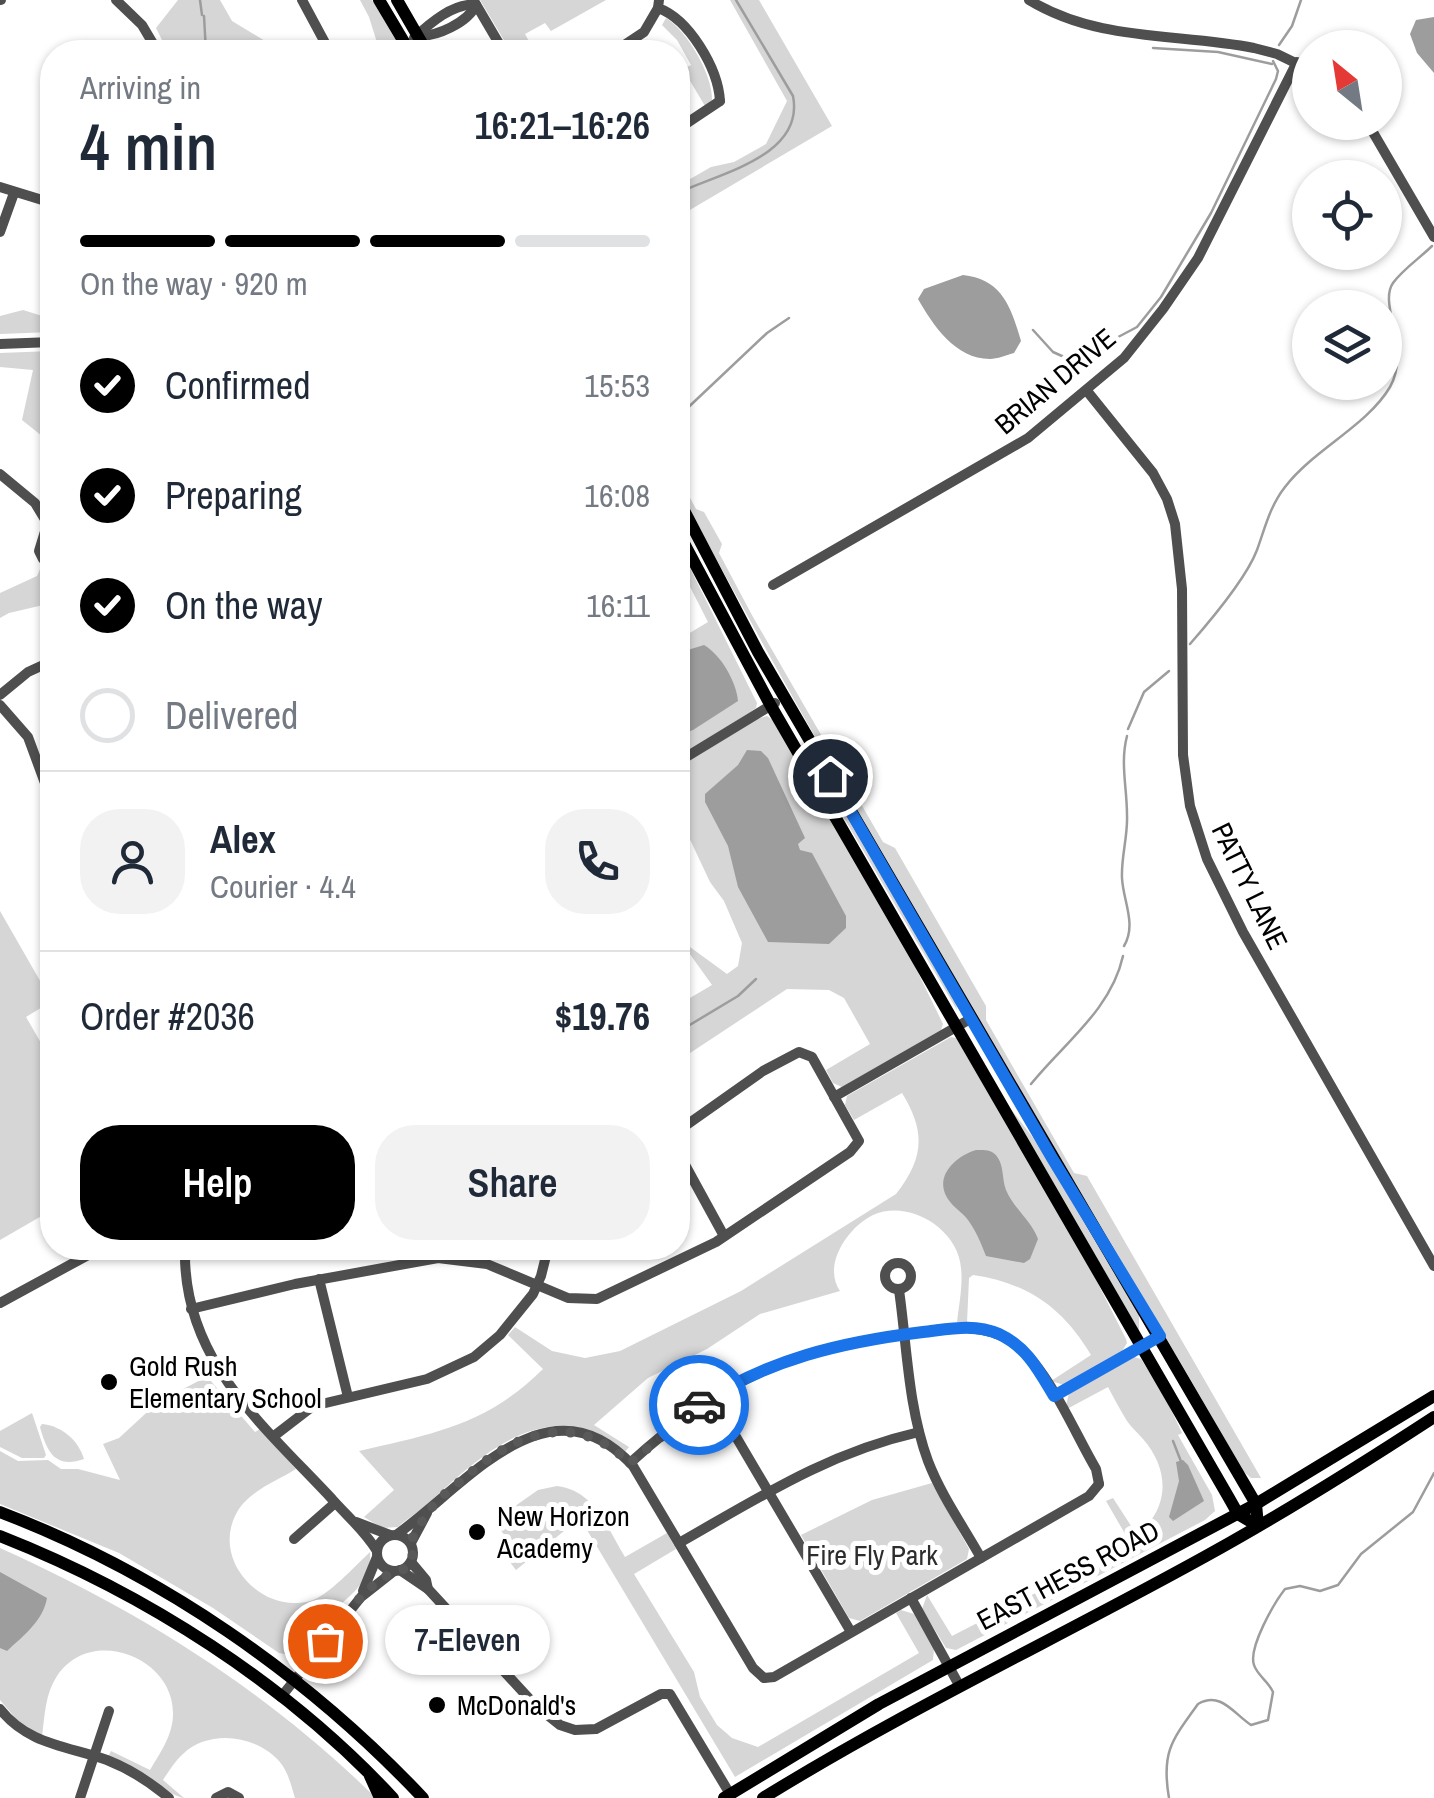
<!DOCTYPE html>
<meta charset="utf-8">
<style>
body{margin:0;font-family:"Archivo Narrow",sans-serif;background:#f2f2f3;color:#1f2937;height:100vh;display:flex;flex-direction:column;font-size:38px;white-space:nowrap}
*{box-sizing:border-box;margin:0}
p{font-size:32px;color:#747a83}
.icon{flex:none;width:55px;height:55px;fill:none;stroke:currentColor;stroke-width:2;stroke-linecap:round;stroke-linejoin:round}
.map{position:relative;flex:1;overflow:hidden}
.side{position:absolute;left:40px;top:40px;width:650px;height:1220px;display:flex;flex-direction:column;background:#fff;border-radius:40px;box-shadow:0 2px 8px #0004}
.side>*{flex:none}
.needle{width:65px;rotate:330deg}
.buttons{position:absolute;left:1292px;top:30px;display:grid;gap:20px}
.buttons a{display:grid;place-items:center;width:110px;height:110px;border-radius:50%;background:#fff;box-shadow:0 2px 8px #0004;font-size:50px}
.pin{position:absolute;display:grid;place-items:center;width:85px;height:85px;color:#fff;margin:-42px;border:5px solid #fff;border-radius:50%;box-shadow:0 2px 10px #0007}
.courier{position:absolute;display:grid;place-items:center;width:100px;height:100px;margin:-50px;border:8px solid #1a73e8;border-radius:50%;background:#fff;color:#222;box-shadow:0 2px 12px #0007}
.bubble{position:absolute;height:70px;border-radius:35px;background:#fff;box-shadow:0 2px 8px #0004;font-size:32px;font-weight:600;line-height:70px;text-align:center}
.head em{font-style:normal;font-weight:600}
.head div{display:flex;flex-direction:column-reverse}
.head{display:flex;align-items:center;justify-content:space-between;height:170px;padding:0 40px}
h1{font-size:65px;font-weight:600;line-height:75px}
.bar{display:grid;grid-template-columns:repeat(4,1fr);gap:15px 10px;align-content:center;height:120px;padding:0 40px}
.bar i{height:12px;border-radius:8px;background:#e0e1e3}
.bar .current{background:#000}
.bar p{grid-column:span 4}
.line{display:flex;align-items:center;gap:25px;padding:0 40px;border-top:2px solid #e0e1e3}
.line div{flex:1}
.round{display:grid;place-items:center;flex:none;width:105px;height:105px;border-radius:40px;background:#f2f2f3}
ol{padding:0 40px;list-style:none}
li{display:flex;align-items:center;gap:30px;height:110px}
li p{margin-inline-start:auto}
li .icon{padding:10px;border-radius:50%;background:#000;color:#fff;stroke-width:4}
li:last-child{color:#747a83}
li i{width:55px;height:55px;border:5px solid #e0e1e3;border-radius:50%}
.button{display:flex;gap:20px;margin-top:auto;padding:20px 40px}
.button a{flex:1;height:115px;border-radius:40px;background:#000;color:#fff;font-size:40px;font-weight:600;line-height:115px;text-align:center}
.button a+a{background:#f2f2f3;color:#1f2937}
.map>svg:first-child{display:block}
.green{fill:#d6d6d6}
.water{fill:#9d9d9d}
.lines{fill:none;stroke-linecap:round;stroke-linejoin:round}
.stream{stroke:#9d9d9d;stroke-width:2.5}
.minor{stroke:#4f4f4f;stroke-width:10}
.major{stroke:#000;stroke-width:12}
.done{stroke:#595959;stroke-width:10;stroke-dasharray:0 18}
.route{stroke:#1a73e8;stroke-width:12}
.poi-dot{fill:#000;stroke:#fff;stroke-width:4}
.labels{text-anchor:middle;dominant-baseline:central;stroke-width:10;stroke-linejoin:round;paint-order:stroke}
.street-label{font-size:28px;fill:#000;stroke:#fff}
.poi-label{font-size:28px;fill:#000;stroke:#fff;text-anchor:start}
.park-label{font-size:28px;fill:#2d2d2d;stroke:#fff}
</style>
<div class="map">
<svg width="1434" height="1798" viewBox="0 0 1434 1798">
<rect width="100%" height="100%" fill="#fff"/>
<g class="green">
<path d="M178 0H220L232 21 270 44 272 52H168L156 28Z"/>
<path d="M360 0H372L403 52H380L369 17Z"/>
<path d="M480 0H606L551 31 545 23 525 34 535 52H511Z"/>
<path d="M730 0H759L832 126 678 217V186L711 167 734 162 766 144 787 101Z"/>
<path d="M666 18C687 31 713 75 712 100L705 106 683 69 691 65 677 40 662 25Z"/>
<path d="M23 310 52 319V332L0 334V316Z"/>
<path d="M52 351V444L22 420 33 370 0 367V353Z"/>
<path d="M678 475 696 509 704 512 722 544 719 553 753 617 883 842 895 848 986 1006V1020L1074 1173 1087 1176 1261 1478H1251L1244 1472C1055 1144 856 822 678 488Z"/>
<path d="M678 544 757 703 756 708 749 713 678 757V640L708 622 686 579 678 581Z"/>
<path d="M41 567 52 569V603L9 613 0 618V593L37 576Z"/>
<path d="M767 716 774 721 905 946 943 1024 941 1030 842 1087 833 1083 826 1070 870 1044 844 998 829 990 787 989 678 1061V1005L712 985 687 950 690 947 727 974 738 966 742 943 724 901 710 882 678 814V768L757 719Z"/>
<path d="M827 789 853 825 956 1002 957 1010Z"/>
<path d="M0 911 43 986 52 981V1001L26 1017 52 1062V1210L0 1240Z"/>
<path d="M951 1037 956 1038 1084 1256 1126 1339 1127 1343 1121 1353 1064 1385 1051 1381 1091 1355C1063 1308 1028 1283 973 1275L969 1278 967 1323 957 1322C959 1305 963 1285 961 1268 958 1229 909 1199 873 1215 848 1227 822 1265 840 1291L760 1314 707 1349 648 1378 594 1425 629 1447 625 1452C552 1393 490 1447 434 1498 422 1510 410 1516 398 1527L382 1528 364 1517 394 1490 359 1451C432 1434 487 1425 543 1369L508 1335 515 1327 552 1351 585 1358 620 1351 741 1291 896 1194C924 1158 926 1132 902 1093L854 1120 845 1105 847 1096Z"/>
<path d="M1011 1109 1040 1147 1139 1314V1331Z"/>
<path d="M1134 1357 1141 1359 1165 1397 1182 1433 1178 1435 1212 1495 1215 1511 1205 1520 956 1650 946 1648 922 1609 927 1595 952 1636 1094 1563 1128 1539 1106 1501 1113 1498 1137 1535C1170 1508 1170 1470 1143 1439 1138 1433 1132 1428 1127 1421 1120 1410 1114 1398 1108 1387L1067 1409 1066 1406 1069 1393Z"/>
<path d="M204 1378 210 1380 255 1432 260 1429 296 1469C275 1482 246 1492 235 1516 213 1563 263 1614 310 1601 327 1597 356 1565 370 1552 372 1581 351 1595 332 1612 318 1624 310 1644 295 1656L279 1653 213 1608 119 1553 0 1504V1451L18 1461 48 1460 61 1469H78L120 1480 103 1444 119 1438 157 1403Z"/>
<path d="M32 1413 46 1455 44 1458H22L0 1447V1431Z"/>
<path d="M42 1424C62 1426 78 1440 84 1459 55 1469 47 1452 40 1427Z"/>
<path d="M932 1483 969 1549 967 1559 860 1621 849 1618 801 1535 872 1500Z"/>
<path d="M557 1486C595 1491 606 1526 625 1557L667 1533 676 1549 634 1574 694 1672 700 1697 717 1725 732 1738 758 1747 919 1653 896 1613 901 1610 914 1614 934 1649 933 1660 735 1777 575 1510 501 1516 538 1490Z"/>
<path d="M557 1520 564 1531 516 1570 502 1552 512 1544 497 1526Z"/>
<path d="M0 1548C140 1611 266 1690 376 1798H295C291 1785 288 1771 279 1761 256 1735 209 1729 183 1754 175 1761 169 1771 163 1780L184 1798C172 1797 124 1764 109 1755L111 1751 150 1770C160 1753 173 1735 173 1714 174 1657 91 1625 57 1676 45 1694 45 1715 42 1736L17 1720 0 1700Z"/>
</g>
<g class="water">
<path d="M1434 17V73L1417 53 1410 34 1416 20Z"/>
<path d="M963 275C1002 279 1011 307 1021 341L1014 353C1007 355 997 359 990 359 955 359 933 325 918 299L924 289Z"/>
<path d="M704 645C721 655 736 681 738 701L693 730 678 736V653Z"/>
<path d="M747 750 761 751 768 758 805 838 798 844 800 850 812 853 846 916V928L829 944 768 942 738 887 728 846 705 802V794L738 765Z"/>
<path d="M976 1150C984 1150 993 1149 998 1158 1004 1167 1002 1180 1006 1190 1014 1209 1031 1220 1038 1239L1030 1259 1024 1263 986 1256C981 1243 976 1231 968 1220 963 1213 956 1209 951 1203 931 1180 953 1157 976 1150Z"/>
<path d="M1183 1460 1188 1465 1204 1501 1173 1521 1169 1517 1179 1481 1176 1462Z"/>
<path d="M0 1572 47 1598C43 1621 23 1636 7 1651L0 1648Z"/>
</g>
<g class="lines">
<g class="stream">
<path d="M200 0 202 15"/>
<path d="M204 16 206 52"/>
<path d="M1279 45 1292 26 1301 0"/>
<path d="M1153 48 1218 52 1272 64"/>
<path d="M678 193C716 174 805 157 793 96L736 0"/>
<path d="M1033 330 1053 352 1073 361 1137 327 1161 297 1211 213 1276 79 1278 71 1273 61"/>
<path d="M678 417 767 333 789 318"/>
<path d="M1190 644C1211 620 1246 579 1257 550 1265 528 1270 506 1285 487 1313 450 1367 426 1390 387 1411 350 1378 304 1393 283 1403 269 1420 258 1432 246"/>
<path d="M1128 729 1144 692 1169 671"/>
<path d="M1124 946C1137 924 1123 901 1122 878 1121 857 1128 836 1127 815 1127 787 1120 763 1127 736"/>
<path d="M678 1032 738 996 756 979"/>
<path d="M1031 1084C1064 1043 1111 1010 1123 956"/>
<path d="M1173 1441 1182 1464"/>
<path d="M1169 1798C1161 1752 1172 1740 1198 1704 1221 1691 1233 1713 1251 1725L1268 1720 1273 1692C1269 1682 1257 1675 1254 1665 1248 1648 1274 1603 1285 1589L1300 1586 1320 1591 1338 1585 1361 1554 1413 1512 1434 1473"/>
</g>
<g class="minor">
<path d="M0 0H1"/>
<path d="M116 0 142 25 158 52"/>
<path d="M302 0 330 52"/>
<path d="M659 0 658 8C689 19 718 68 720 101"/>
<path d="M1029 0C1098 42 1177 33 1254 48L1277 54 1310 70"/>
<path d="M474 1 504 52"/>
<path d="M417 35C436 38 468 22 476 5"/>
<path d="M414 38C429 24 454 2 476 5"/>
<path d="M614 52 644 32 658 8"/>
<path d="M1367 122 1434 237"/>
<path d="M678 129 720 101"/>
<path d="M0 187 52 203"/>
<path d="M0 232 14 193"/>
<path d="M0 344 52 342"/>
<path d="M1087 391 1153 473 1167 499 1175 524 1182 589 1183 755 1190 806 1207 859 1243 932 1434 1266"/>
<path d="M0 474 35 503 52 531"/>
<path d="M47 525 39 551 43 559 52 561"/>
<path d="M773 585 1028 438 1124 358 1163 309 1198 258 1297 62"/>
<path d="M0 695 28 672 52 661"/>
<path d="M0 705 28 737 52 802"/>
<path d="M678 762 775 703"/>
<path d="M678 938 681 939"/>
<path d="M834 1097 972 1018"/>
<path d="M678 1152 724 1236"/>
<path d="M185 1248C182 1359 262 1424 332 1499 348 1517 365 1531 377 1551"/>
<circle cx="898" cy="1276" r="13"/>
<path d="M319 1279 348 1397"/>
<path d="M899 1290C907 1346 908 1407 928 1461 941 1495 963 1526 981 1558"/>
<path d="M0 1303 101 1248"/>
<path d="M191 1309 295 1284 438 1258 487 1264 568 1298 597 1299 716 1242 850 1152 859 1141 812 1057 799 1052 763 1071 678 1131"/>
<path d="M712 1396 851 1632"/>
<path d="M1054 1396 1160 1336"/>
<path d="M274 1436 313 1406 427 1379 474 1357 500 1335 533 1294 541 1276 548 1248"/>
<path d="M630 1463C724 1378 792 1348 916 1333 950 1328 982 1322 1013 1342 1048 1367 1074 1432 1096 1469L1099 1484"/>
<path d="M356 1522 390 1535"/>
<circle cx="395" cy="1553" r="18"/>
<path d="M396 1535C464 1488 548 1373 633 1466L753 1668 764 1678"/>
<path d="M294 1539 335 1503"/>
<path d="M411 1543 427 1513"/>
<path d="M679 1543C760 1497 827 1453 919 1432"/>
<path d="M411 1562 426 1580 428 1589 535 1705 560 1725 575 1730 596 1729 661 1694H670L730 1794"/>
<path d="M400 1570 428 1589"/>
<path d="M363 1591 377 1557"/>
<path d="M911 1598 959 1685"/>
<path d="M764 1678 774 1677 1089 1496 1099 1484"/>
<path d="M281 1697 361 1597 394 1571"/>
<path d="M0 1709C27 1744 67 1746 107 1760 130 1769 150 1782 169 1798"/>
<path d="M80 1798 109 1711"/>
<path d="M216 1798 228 1792 239 1798"/>
</g>
<g class="major">
<path d="M379 0 410 52"/>
<path d="M397 0 427 52"/>
<path d="M678 499 758 652 1256 1504 1258 1526"/>
<path d="M678 532 771 706 1229 1498 1238 1514 1258 1526"/>
<path d="M0 1512C160 1573 306 1674 423 1798"/>
<path d="M0 1536C145 1593 286 1683 393 1798"/>
<path d="M370 1776 380 1798"/>
<path d="M724 1798 879 1704 1256 1504 1434 1396"/>
<path d="M763 1798C907 1709 1058 1638 1206 1556 1284 1513 1359 1466 1434 1417"/>
</g>
</g>
<g class="lines">
<path class="done" d="M325 1641C342 1619 359 1596 381 1579 389 1573 402 1572 408 1566 417 1556 409 1547 413 1537 417 1529 424 1518 429 1511 439 1497 455 1486 468 1475 519 1431 575 1411 630 1463L699 1405"/>
<path class="route" d="M699 1405C768 1359 842 1342 923 1332 949 1329 974 1323 999 1334 1027 1347 1039 1371 1054 1396L1160 1336 1052 1158 830 776"/>
</g>
<g class="poi-dot">
<circle cx="109" cy="1382" r="10"/>
<circle cx="477" cy="1532" r="10"/>
<circle cx="437" cy="1705" r="10"/>
</g>
<g class="labels">
<g class="street-label">
<text transform="translate(1055 381) rotate(-40)">BRIAN DRIVE</text>
<text transform="translate(1250 886) rotate(64)">PATTY LANE</text>
<text transform="translate(1068 1575) rotate(-28)">EAST HESS ROAD</text>
</g>
<g class="poi-label">
<text x="129" y="1366">Gold Rush<tspan x="129" dy="32">Elementary School</tspan></text>
<text x="497" y="1516">New Horizon<tspan x="497" dy="32">Academy</tspan></text>
<text x="457" y="1705">McDonald's</text>
</g>
<g class="park-label">
<text x="872" y="1555">Fire Fly Park</text>
</g>
</g>
</svg>
<div class="buttons">
<a><svg class="needle" viewBox="-14 -14 28 28"><path d="M0-13l5 13h-10z" fill="#e53935"/><path d="M0 13l5-13h-10z" fill="#747a83"/></svg></a>
<a><svg class="icon" aria-label="locate" viewBox="0 0 24 24"><circle cx="12" cy="12" r="6"/><path d="M12 2v4M12 18v4M2 12h4M18 12h4"/></svg></a>
<a><svg class="icon" aria-label="layers" viewBox="0 0 24 24"><path d="M12 4l9 5-9 5-9-5zM3 14l9 5 9-5"/></svg></a>
</div>
<div class="pin" style="left:325px;top:1641px;background:#ea580c"><svg class="icon" aria-label="bag" viewBox="0 0 24 24"><path d="M5 8h14l-1 12H6zM9 8a3 3 0 0 1 6 0"/></svg></div>
<div class="pin" style="left:830px;top:776px;background:#1f2937"><svg class="icon" aria-label="home" viewBox="0 0 24 24"><path d="M3 11l9-7 9 7M6 9v11h12V9"/></svg></div>
<div class="courier" style="left:699px;top:1405px"><svg class="icon" aria-label="car" viewBox="0 0 24 24"><path d="M5 17H2v-5l4-1 3-4h7l3 4 3 1v5h-3M9 17h6M6 11h13"/><circle cx="7" cy="17" r="2"/><circle cx="17" cy="17" r="2"/></svg></div>
<div class="bubble" style="left:385px;top:1605px;width:165px">7-Eleven</div>
<section class="side">
<div class="head"><div><h1>4 min</h1><p>Arriving in</p></div><em>16:21–16:26</em></div>
<div class="bar"><i class="current"></i><i class="current"></i><i class="current"></i><i></i><p>On the way · 920 m</p></div>
<ol>
<li><svg class="icon" aria-label="check" viewBox="0 0 24 24"><path d="M5 12l5 5 9-10"/></svg>Confirmed<p>15:53</p></li>
<li><svg class="icon" aria-label="check" viewBox="0 0 24 24"><path d="M5 12l5 5 9-10"/></svg>Preparing<p>16:08</p></li>
<li><svg class="icon" aria-label="check" viewBox="0 0 24 24"><path d="M5 12l5 5 9-10"/></svg>On the way<p>16:11</p></li>
<li><i></i>Delivered</li>
</ol>
<div class="line" style="height:180px"><a class="round"><svg class="icon" aria-label="person" viewBox="0 0 24 24"><circle cx="12" cy="8" r="4"/><path d="M4 21q1-7 8-7t8 7"/></svg></a><div><b>Alex</b><p>Courier · 4.4</p></div><a class="round"><svg class="icon" aria-label="phone" viewBox="0 0 24 24"><path d="M5 4h4l2 5-3 2q2 4 5 5l2-3 5 2v4C11 20 4 13 5 4z"/></svg></a></div>
<div class="line" style="height:130px"><div>Order #2036</div><b>$19.76</b></div>
<div class="button"><a>Help</a><a>Share</a></div>
</section>
</div>
